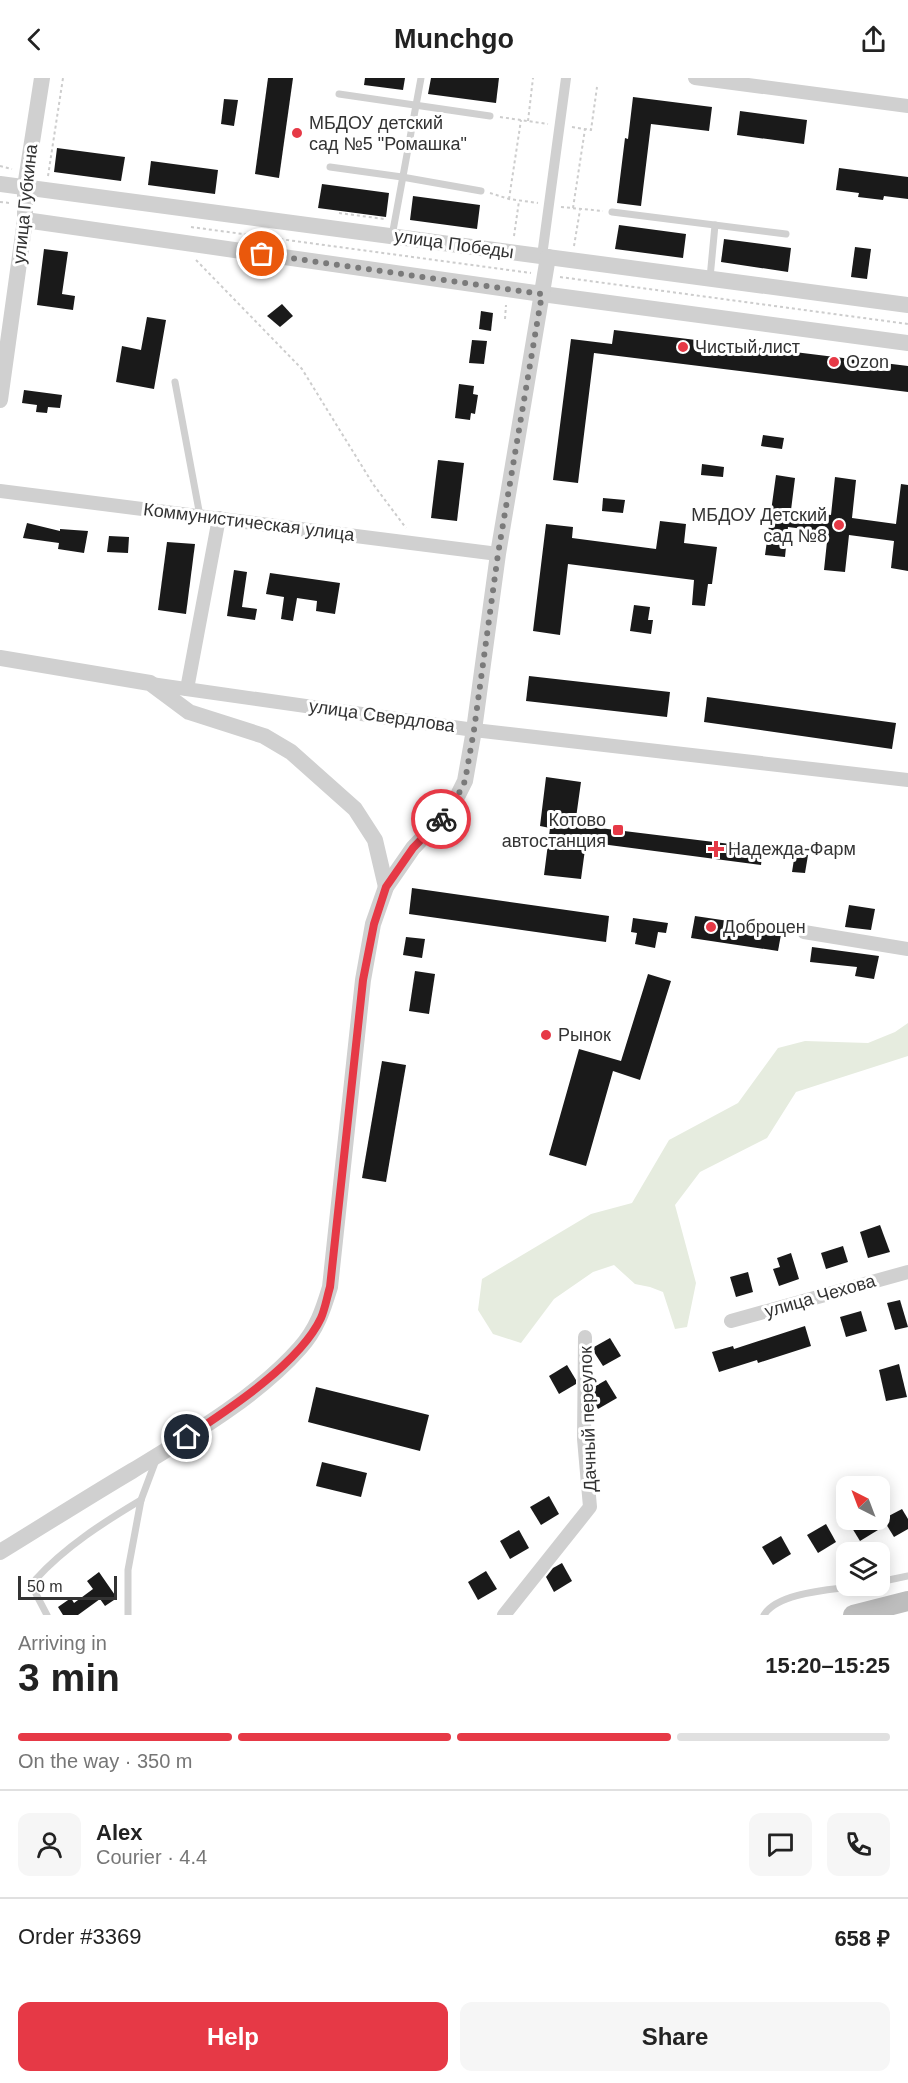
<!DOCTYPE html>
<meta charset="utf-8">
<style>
body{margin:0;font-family:Arial,sans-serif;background:#f6f6f6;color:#222;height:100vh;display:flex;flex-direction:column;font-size:22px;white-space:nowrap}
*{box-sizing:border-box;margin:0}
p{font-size:20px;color:#767676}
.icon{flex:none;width:33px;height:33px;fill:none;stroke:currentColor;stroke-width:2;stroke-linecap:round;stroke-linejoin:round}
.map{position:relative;height:1537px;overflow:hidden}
.details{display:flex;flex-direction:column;background:#fff;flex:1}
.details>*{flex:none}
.needle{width:39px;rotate:318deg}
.fabs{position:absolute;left:836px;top:1398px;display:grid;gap:12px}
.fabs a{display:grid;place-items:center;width:54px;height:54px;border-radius:12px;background:#fff;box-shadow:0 3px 15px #0003;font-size:30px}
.scale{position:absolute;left:18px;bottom:15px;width:99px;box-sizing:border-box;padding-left:6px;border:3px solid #333;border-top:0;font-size:16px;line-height:21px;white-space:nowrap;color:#333;-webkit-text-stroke:4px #fff;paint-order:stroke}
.pin{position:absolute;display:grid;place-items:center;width:51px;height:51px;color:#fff;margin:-26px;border:3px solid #fff;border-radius:50%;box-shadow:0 2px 6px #0007}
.courier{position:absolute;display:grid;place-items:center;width:60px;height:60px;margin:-30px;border:4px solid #e63946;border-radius:50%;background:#fff;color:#222;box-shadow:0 2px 8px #0007}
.overview em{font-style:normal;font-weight:700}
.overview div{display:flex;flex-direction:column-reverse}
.overview{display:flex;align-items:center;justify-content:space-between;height:102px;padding:0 18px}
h1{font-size:39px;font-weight:700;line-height:45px}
.bar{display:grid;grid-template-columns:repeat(4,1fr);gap:9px 6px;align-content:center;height:72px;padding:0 18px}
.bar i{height:8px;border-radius:4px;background:#e0e0e0}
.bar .selected{background:#e63946}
.bar p{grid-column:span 4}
.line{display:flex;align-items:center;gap:15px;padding:0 18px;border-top:2px solid #e0e0e0}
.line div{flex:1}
.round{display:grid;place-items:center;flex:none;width:63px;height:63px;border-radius:12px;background:#f6f6f6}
.button{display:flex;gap:12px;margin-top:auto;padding:12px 18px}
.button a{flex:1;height:69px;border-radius:12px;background:#e63946;color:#fff;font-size:24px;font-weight:700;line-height:69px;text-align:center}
.button a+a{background:#f6f6f6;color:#222}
header{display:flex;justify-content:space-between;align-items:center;height:78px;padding:0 18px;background:#fff;font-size:27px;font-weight:700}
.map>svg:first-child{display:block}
.green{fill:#e6ecdf}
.building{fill:#1a1a1a}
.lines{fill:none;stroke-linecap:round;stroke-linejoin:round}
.path{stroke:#cdcdcd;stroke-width:2;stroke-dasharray:3 3;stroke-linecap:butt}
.service{stroke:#d0d0d0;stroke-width:7}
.pedestrian{stroke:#d0d0d0;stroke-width:10}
.minor{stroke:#d0d0d0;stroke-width:14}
.tertiary{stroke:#d0d0d0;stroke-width:16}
.secondary{stroke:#bdbdbd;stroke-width:20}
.done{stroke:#7a7a7a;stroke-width:6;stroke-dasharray:0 10.8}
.route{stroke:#e63946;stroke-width:8}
.poi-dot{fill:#e63946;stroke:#fff;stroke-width:2}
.labels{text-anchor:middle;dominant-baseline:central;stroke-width:6;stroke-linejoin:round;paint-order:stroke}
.poi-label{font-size:18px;fill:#333;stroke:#fff;text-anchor:start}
.street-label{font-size:18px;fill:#333;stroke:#fff}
</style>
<header><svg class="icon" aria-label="back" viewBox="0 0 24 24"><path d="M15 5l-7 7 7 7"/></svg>Munchgo<svg class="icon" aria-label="share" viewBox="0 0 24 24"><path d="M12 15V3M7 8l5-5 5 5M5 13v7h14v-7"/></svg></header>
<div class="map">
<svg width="908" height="1537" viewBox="0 0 908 1537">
<rect width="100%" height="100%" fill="#fff"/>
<path class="green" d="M908 945V978L796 1014 767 1060 700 1094 675 1127 696 1205 687 1249 675 1251 663 1214 650 1209 635 1206 614 1187 593 1194 554 1221 521 1265 493 1256 478 1232 482 1201 591 1136 632 1125 669 1062 738 1025 778 970 805 963 868 965 895 954Z"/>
<g class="building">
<path d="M268 0H293L279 100 255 96Z"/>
<path d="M365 0H405L403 12 364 7Z"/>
<path d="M431 0H499L496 25 428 16Z"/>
<path d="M633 19 712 29 709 53 651 46 641 128 617 125 625 60 628 61Z"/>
<path d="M224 21 238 22 234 48 221 46Z"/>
<path d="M740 33 807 42 804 66 737 57Z"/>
<path d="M57 70 125 79 121 103 54 94Z"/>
<path d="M151 83 218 92 215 116 148 107Z"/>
<path d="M839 90 908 99V121L884 118 883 122 858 119 859 115 836 112Z"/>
<path d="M322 106 389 115 386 139 318 130Z"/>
<path d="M413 118 480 127 477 151 410 142Z"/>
<path d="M619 147 686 156 683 180 615 171Z"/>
<path d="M724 161 791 170 788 194 721 184Z"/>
<path d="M855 169 871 171 867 201 851 199Z"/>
<path d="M44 171 68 174 62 216 75 218 73 232 37 227Z"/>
<path d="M282 226 293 238 280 249 267 238Z"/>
<path d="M481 233 493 235 491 253 479 251Z"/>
<path d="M147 239 166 242 154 311 116 304 122 268 141 272Z"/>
<path d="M614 252 908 288V314L594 275 578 405 553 402 571 261 612 266Z"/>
<path d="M472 262 487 263 484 286 469 285Z"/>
<path d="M459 306 474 308 473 316 478 317 475 336 471 335 470 342 455 340Z"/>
<path d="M24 312 62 317 60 330 48 329 47 335 36 334 37 327 22 325Z"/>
<path d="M763 357 784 360 782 371 761 368Z"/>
<path d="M438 382 464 385 457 443 431 440Z"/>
<path d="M702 386 724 389 723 399 701 397Z"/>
<path d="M776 397 795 400 791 432 831 437 835 399 856 402 852 440 896 446 901 406 908 407V493L891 490 894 463 849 457 845 494 824 492 828 454 788 449 785 479 765 477Z"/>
<path d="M603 420 625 422 623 435 602 433Z"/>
<path d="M660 443 686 446 684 465 717 469 712 506H708L705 528 692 527 694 502 568 486 560 557 533 553 546 446 573 449 572 460 656 471Z"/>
<path d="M27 445 60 453V451L88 453 84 475 58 471 59 465 23 460Z"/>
<path d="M109 458 129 459 128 475 107 474Z"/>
<path d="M167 464 195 466 186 536 158 532Z"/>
<path d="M234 492 247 494 242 529 257 531 255 542 227 538Z"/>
<path d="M270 495 340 505 335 536 316 533 317 523 297 520 293 543 281 541 284 519 266 516Z"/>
<path d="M634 527 650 529 648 542H653L651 556 630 553Z"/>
<path d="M529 598 670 614 667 639 526 623Z"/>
<path d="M707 619 896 645 892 671 704 644Z"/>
<path d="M546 699 581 704 575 747 763 770 761 787 586 764 581 801 544 797 550 750 540 748Z"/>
<path d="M795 775 808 777 805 795 792 794Z"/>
<path d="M412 810 609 838 606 864 409 836Z"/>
<path d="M849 827 875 831 871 852 845 849Z"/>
<path d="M695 838 782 851 778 873 691 860Z"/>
<path d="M633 840 668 845 666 855 658 854 655 870 635 866 637 855 631 854Z"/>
<path d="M406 859 425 861 422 880 403 877Z"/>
<path d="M812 869 879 878 874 901 855 898 857 889 810 884Z"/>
<path d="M415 893 435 896 429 936 409 933Z"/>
<path d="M648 896 671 903 640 1002 613 993 586 1088 549 1077 579 971 621 983Z"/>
<path d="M382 983 406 987 386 1104 362 1100Z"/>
<path d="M880 1147 890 1174 868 1180 860 1154Z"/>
<path d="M843 1168 848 1184 826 1191 821 1175Z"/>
<path d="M791 1175 799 1201 779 1208 773 1191 780 1189 777 1180Z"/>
<path d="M748 1194 753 1214 736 1219 730 1199Z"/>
<path d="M900 1222 908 1249 895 1252 887 1225Z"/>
<path d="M861 1233 867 1253 846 1259 840 1239Z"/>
<path d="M805 1248 811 1268 758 1285 757 1282 719 1294 712 1274 733 1268 734 1271Z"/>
<path d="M610 1260 621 1278 603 1288 594 1274V1269Z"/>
<path d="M899 1286 907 1319 886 1323 879 1292Z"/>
<path d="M567 1287 576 1302V1306L559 1316 549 1298Z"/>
<path d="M606 1302 617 1320 598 1331 593 1322 594 1309Z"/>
<path d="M316 1309 429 1337 420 1373 308 1344Z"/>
<path d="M322 1384 367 1395 361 1419 316 1408Z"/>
<path d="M549 1418 559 1436 541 1447 530 1429Z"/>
<path d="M902 1431 908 1441V1451L894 1459 883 1441Z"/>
<path d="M856 1442H872L878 1452 860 1463 849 1445Z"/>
<path d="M826 1446 836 1464 818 1475 807 1457Z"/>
<path d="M519 1452 529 1470 510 1481 500 1463Z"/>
<path d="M781 1458 791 1476 773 1487 762 1469Z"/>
<path d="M562 1485 572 1503 554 1514 546 1499 553 1490Z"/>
<path d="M486 1493 497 1511 478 1522 468 1504Z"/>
<path d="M99 1494 117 1520 105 1528 100 1521 78 1537H63L58 1529 71 1520 74 1525 93 1511 87 1503Z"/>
</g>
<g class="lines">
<g class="path">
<path d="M500 39 548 46"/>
<path d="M528 43 533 0"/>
<path d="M572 49 591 52 597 9"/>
<path d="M0 88 12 91"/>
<path d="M48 98 63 0"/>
<path d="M490 115 509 121 538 125"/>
<path d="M509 121 521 42"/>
<path d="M0 124 10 125"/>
<path d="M561 129 603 133"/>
<path d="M573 130 585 51"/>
<path d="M339 135 384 141"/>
<path d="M191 149 531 195"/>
<path d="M514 158 519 123"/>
<path d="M574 168 580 132"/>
<path d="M196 182 302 291 373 406 406 450"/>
<path d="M560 199 908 246"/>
<path d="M505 241 506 227"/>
</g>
<g class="service">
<path d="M339 16 490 38"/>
<path d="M330 89 402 99 481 113"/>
<path d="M612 134 786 156"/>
<path d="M392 158 421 0"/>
<path d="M710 200 715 147"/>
<path d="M175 304 200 438"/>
<path d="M879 1504 908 1498"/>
<path d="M47 1537 36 1516V1501C65 1469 104 1444 141 1422"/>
<path d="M128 1537V1492L141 1422 156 1382"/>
<path d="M764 1537C778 1514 832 1512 857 1508"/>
</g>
<path class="pedestrian" d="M542 178 566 0"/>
<g class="minor">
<path d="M695 0 908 28"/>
<path d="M0 413 498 476"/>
<path d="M151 606 474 652 908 702"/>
<path d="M187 611 219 440"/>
<path d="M804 854 908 871"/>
<path d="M731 1243 908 1194"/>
<path d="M504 1537 590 1429 584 1361 585 1259"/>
</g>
<g class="tertiary">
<path d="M0 106 908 227"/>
<path d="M25 142 542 216 908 265"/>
<path d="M0 322 25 142V109L42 0"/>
<path d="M0 580 150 605 189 634 264 658 291 674 355 731 375 762 386 809"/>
<path d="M0 1474C44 1447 88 1419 132 1393 188 1359 257 1319 300 1270 317 1251 323 1232 330 1209L363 902 373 846 386 809 413 770 452 729 465 703 474 652 498 476 548 179"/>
</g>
<path class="secondary" d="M853 1537 908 1523"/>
</g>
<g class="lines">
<path class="done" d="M262 176 542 216 498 476 474 652 465 703 452 729 441 741"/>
<path class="route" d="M187 1359C228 1332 300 1285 321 1240 325 1231 327 1219 330 1209L363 902 374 846 386 809 413 770 441 741"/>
</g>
<g class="poi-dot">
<circle cx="297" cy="55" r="6"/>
<circle cx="683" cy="269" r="6"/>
<circle cx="834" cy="284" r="6"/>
<circle cx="839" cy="447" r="6"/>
<rect x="612" y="746" width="12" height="12" rx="3"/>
<path d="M713 762h6v6h6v6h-6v6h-6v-6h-6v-6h6z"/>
<circle cx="711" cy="849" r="6"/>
<circle cx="546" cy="957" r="6"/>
</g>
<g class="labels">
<g class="poi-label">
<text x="309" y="45">МБДОУ детский<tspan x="309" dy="21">сад №5 "Ромашка"</tspan></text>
<text x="695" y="269">Чистый лист</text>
<text x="846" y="284">Ozon</text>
<text x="827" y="437" text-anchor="end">МБДОУ Детский<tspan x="827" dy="21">сад №8</tspan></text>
<text x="606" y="742" text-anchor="end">Котово<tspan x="606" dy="21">автостанция</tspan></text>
<text x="728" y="771">Надежда-Фарм</text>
<text x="723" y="849">Доброцен</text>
<text x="558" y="957">Рынок</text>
</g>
<g class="street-label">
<text transform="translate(25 126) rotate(-84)">улица Губкина</text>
<text transform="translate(454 166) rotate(8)">улица Победы</text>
<text transform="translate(249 444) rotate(7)">Коммунистическая улица</text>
<text transform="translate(382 638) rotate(8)">улица Свердлова</text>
<text transform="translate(820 1218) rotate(-16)">улица Чехова</text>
<text transform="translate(588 1341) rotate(-92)">Дачный переулок</text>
</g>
</g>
</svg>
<div class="fabs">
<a><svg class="needle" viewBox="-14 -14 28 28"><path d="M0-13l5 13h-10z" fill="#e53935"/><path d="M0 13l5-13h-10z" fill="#767676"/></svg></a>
<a><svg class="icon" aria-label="layers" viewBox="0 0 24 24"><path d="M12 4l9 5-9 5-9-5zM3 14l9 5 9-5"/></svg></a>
</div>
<div class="scale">50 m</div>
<div class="pin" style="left:262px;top:176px;background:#ea580c"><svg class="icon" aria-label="bag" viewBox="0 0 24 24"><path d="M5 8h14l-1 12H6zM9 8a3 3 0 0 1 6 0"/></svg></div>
<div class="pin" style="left:187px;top:1359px;background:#1f2937"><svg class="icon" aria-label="home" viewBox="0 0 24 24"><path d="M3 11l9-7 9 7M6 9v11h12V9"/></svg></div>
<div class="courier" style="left:441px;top:741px"><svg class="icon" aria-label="bike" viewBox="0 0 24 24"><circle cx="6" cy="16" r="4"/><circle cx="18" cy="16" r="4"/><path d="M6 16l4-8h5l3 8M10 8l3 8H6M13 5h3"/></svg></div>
</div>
<section class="details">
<div class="overview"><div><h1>3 min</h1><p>Arriving in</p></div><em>15:20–15:25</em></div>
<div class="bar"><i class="selected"></i><i class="selected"></i><i class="selected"></i><i></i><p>On the way · 350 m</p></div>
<div class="line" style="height:108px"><a class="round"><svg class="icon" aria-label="person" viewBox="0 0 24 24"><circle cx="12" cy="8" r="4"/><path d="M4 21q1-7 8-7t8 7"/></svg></a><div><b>Alex</b><p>Courier · 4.4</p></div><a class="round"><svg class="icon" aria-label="chat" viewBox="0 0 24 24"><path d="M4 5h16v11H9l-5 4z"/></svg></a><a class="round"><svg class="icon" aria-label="phone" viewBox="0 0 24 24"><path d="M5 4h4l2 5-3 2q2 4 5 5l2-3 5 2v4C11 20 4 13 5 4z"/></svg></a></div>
<div class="line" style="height:78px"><div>Order #3369</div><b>658 ₽</b></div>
<div class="button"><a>Help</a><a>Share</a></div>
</section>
